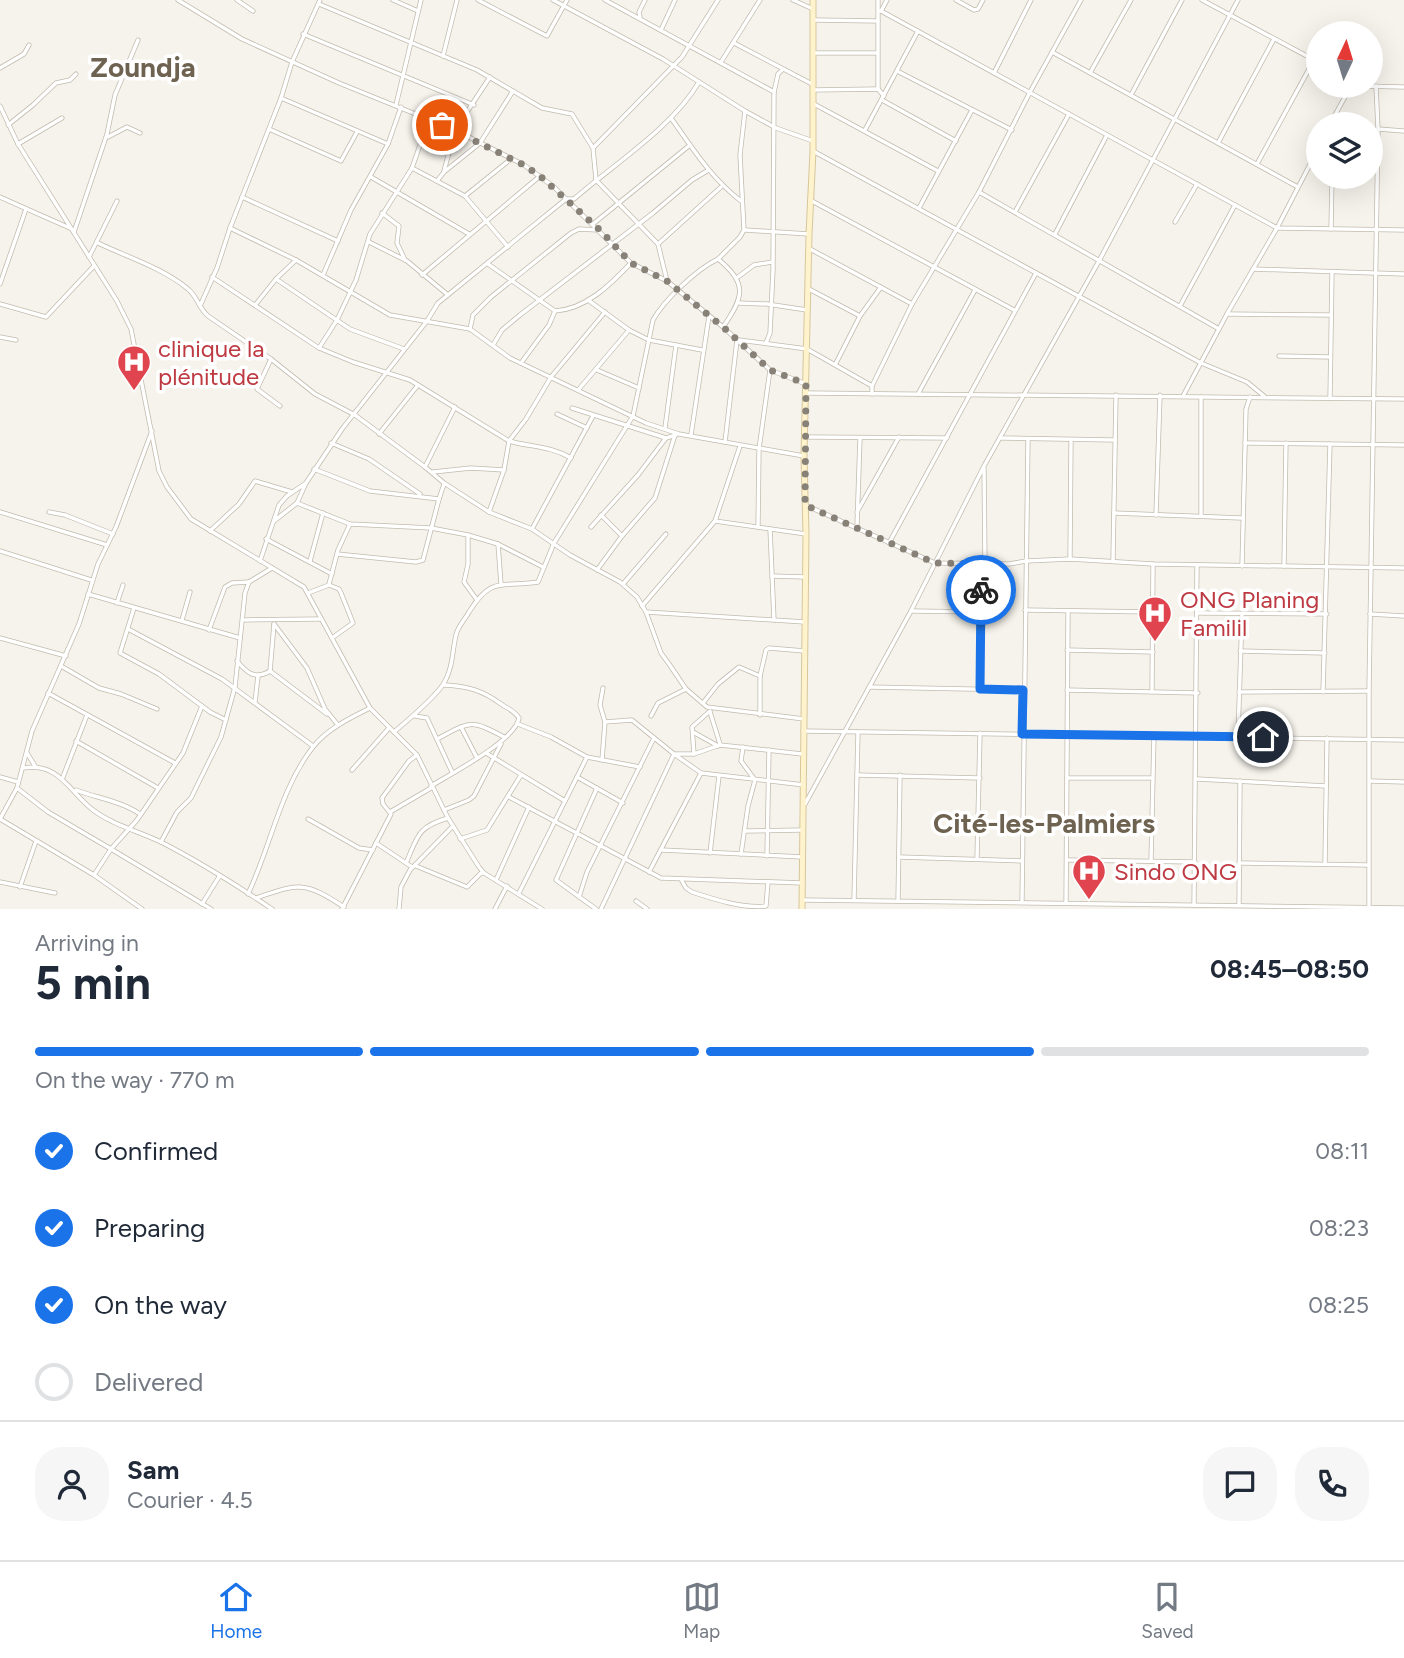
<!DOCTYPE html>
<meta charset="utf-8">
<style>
body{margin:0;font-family:Figtree,sans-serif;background:#f6f6f7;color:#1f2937;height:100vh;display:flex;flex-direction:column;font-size:26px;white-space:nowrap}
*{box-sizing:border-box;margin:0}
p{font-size:23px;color:#747a83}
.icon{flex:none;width:38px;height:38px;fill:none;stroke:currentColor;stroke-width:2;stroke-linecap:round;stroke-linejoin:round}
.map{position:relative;height:909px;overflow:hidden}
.panel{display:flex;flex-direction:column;background:#fff;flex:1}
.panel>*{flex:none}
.needle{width:46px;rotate:4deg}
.controls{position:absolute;left:1306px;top:21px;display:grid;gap:14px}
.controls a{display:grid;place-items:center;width:77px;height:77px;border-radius:50%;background:#fff;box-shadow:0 7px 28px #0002;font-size:35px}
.pin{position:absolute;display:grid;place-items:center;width:60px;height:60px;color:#fff;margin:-30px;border:4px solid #fff;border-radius:50%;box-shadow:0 2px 7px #0007}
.courier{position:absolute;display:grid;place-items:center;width:70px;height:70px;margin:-35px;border:5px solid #1a73e8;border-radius:50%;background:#fff;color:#222;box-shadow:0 2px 9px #0007}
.overview em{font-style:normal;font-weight:700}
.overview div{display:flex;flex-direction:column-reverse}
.overview{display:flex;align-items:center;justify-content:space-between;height:119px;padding:0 35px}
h1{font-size:46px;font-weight:700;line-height:52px}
.bar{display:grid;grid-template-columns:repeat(4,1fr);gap:10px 7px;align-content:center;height:84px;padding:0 35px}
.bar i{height:9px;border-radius:5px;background:#e0e1e3}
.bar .selected{background:#1a73e8}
.bar p{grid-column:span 4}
.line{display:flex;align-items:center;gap:18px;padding:0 35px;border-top:2px solid #e0e1e3}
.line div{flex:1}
.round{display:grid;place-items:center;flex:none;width:74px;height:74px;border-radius:28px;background:#f6f6f7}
ol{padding:0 35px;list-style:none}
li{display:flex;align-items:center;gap:21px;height:77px}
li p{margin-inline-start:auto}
li .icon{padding:7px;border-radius:50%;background:#1a73e8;color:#fff;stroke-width:4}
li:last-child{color:#747a83}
li i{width:38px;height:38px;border:4px solid #e0e1e3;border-radius:50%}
.menu{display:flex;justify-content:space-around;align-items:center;height:98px;border-top:2px solid #e0e1e3;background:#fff;font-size:19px;color:#747a83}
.menu a{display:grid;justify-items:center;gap:4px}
.menu .selected{color:#1a73e8}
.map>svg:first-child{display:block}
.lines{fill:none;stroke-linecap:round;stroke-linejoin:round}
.street-casing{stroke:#c2bbae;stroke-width:5}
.secondary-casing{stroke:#d6c79b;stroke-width:7}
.street{stroke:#fff;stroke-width:3.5}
.secondary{stroke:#fff3cd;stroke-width:5}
.done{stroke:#878178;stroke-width:7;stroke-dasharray:0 12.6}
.route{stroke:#1a73e8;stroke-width:9}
.labels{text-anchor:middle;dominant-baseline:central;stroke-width:7;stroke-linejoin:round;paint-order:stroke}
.health-label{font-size:24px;fill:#be3a42;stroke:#fff;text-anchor:start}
.quarter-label{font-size:28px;font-weight:bold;fill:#6e6250;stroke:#fff}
</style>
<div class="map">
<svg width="1404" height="909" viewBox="0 0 1404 909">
<rect width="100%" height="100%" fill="#f6f3ec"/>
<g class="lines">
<g class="street-casing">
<g id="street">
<path d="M178 0 242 39 339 83 455 130 524 165 554 187 631 263 667 281 723 327 770 370 806 384"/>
<path d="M237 0 253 11"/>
<path d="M393 0 418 11"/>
<path d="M478 0 547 36 567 0"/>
<path d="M553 0 663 59 745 111 776 128 813 141"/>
<path d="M605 0 774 92"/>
<path d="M793 0 813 9"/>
<path d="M956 0 974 10 978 9 983 0"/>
<path d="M1202 0 1318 62"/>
<path d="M319 4 477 70 542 108 572 114 593 148 596 180 658 244 667 281"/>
<path d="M881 11 1277 228 1404 230"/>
<path d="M881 11 887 0"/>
<path d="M640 17 639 12 645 0"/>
<path d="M814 20 878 21"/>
<path d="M661 30 675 0"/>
<path d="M303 34 474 105"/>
<path d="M734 43 812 84"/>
<path d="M1052 52 1296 186"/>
<path d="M813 53H877"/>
<path d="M443 56 457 0"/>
<path d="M721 62 760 0"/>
<path d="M0 68 24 54 29 45"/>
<path d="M897 71 1012 130"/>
<path d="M994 73 1031 0"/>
<path d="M1090 73 1131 0"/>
<path d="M1360 86 1404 87"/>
<path d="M878 89V0"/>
<path d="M813 90 878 89 884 96"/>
<path d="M1131 95 1182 0"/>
<path d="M281 98 388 144"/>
<path d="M882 100 956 141"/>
<path d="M814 104 938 171"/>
<path d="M396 105 421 0"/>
<path d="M0 106 18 144 117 301 131 329 159 471 167 487 191 519 304 587 370 708 417 755 448 818 479 867 484 873 542 909"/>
<path d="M671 118C693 149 711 178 741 201"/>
<path d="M1330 124 1351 86"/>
<path d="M8 125 33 105 56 83 70 80 76 74"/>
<path d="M269 129 341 161 357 132"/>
<path d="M1378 129 1404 131"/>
<path d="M865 130 918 31"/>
<path d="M108 137 127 127 140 133"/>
<path d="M1218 143 1274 39"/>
<path d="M18 144 62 118"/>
<path d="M594 147 682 57 718 0"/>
<path d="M813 151 1201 363 1247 382 1264 396"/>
<path d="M1257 164 1314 60"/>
<path d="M412 168 465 196 508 247"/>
<path d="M444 171 455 130 490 77"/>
<path d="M371 177 469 234"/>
<path d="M437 181 444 172 480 143 513 91"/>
<path d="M979 192 1219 329"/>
<path d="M465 196 511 159"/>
<path d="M0 197 72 229"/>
<path d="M242 197 338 241"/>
<path d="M810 200 1014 310"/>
<path d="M919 208 972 110"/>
<path d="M1015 212 1069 114"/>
<path d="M382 213 399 226 397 243 405 260"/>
<path d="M1175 222 1197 184"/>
<path d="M593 224 690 145"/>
<path d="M230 228 296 260 390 315 470 329 510 358 646 423 679 434 804 456"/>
<path d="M1331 229 1332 177"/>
<path d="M745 230 809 234"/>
<path d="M74 232 107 134 115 95 138 40"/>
<path d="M1055 234 1107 135"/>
<path d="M369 242 407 261 448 295"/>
<path d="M98 243C127 257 163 268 188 289 197 296 198 307 208 316L271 359 315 394 355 415 425 467 444 483 489 512 532 529 570 555 620 582 637 597 646 612 661 653 669 664 686 689 707 707 804 719"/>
<path d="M658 244 721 187"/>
<path d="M810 249 912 304"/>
<path d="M89 257 117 201"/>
<path d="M718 259 740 237 744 230 740 155 745 111"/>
<path d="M488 264 555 311C586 309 610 285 630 264"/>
<path d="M1253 269 1404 274"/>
<path d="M323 275 351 210 388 144 401 107"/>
<path d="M422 275 540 176"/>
<path d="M212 277 319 348 353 362 410 380 509 441C530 447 551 446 571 458"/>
<path d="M738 277 754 265 772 262"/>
<path d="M276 279 350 329 404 349"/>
<path d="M0 284 26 209"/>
<path d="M809 289 860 316"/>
<path d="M588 300 629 330 649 340 702 350"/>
<path d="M738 303 767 304 807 310"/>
<path d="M0 304 46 317 94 266"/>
<path d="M256 304 276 279 296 260"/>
<path d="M200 306 217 268 230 228 281 98 292 62 320 0"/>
<path d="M1180 306 1235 205"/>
<path d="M1227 314 1330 315"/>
<path d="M470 329 473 315 491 297 571 233 579 229 598 230"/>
<path d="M0 337 16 340"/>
<path d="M739 340 807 349 872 386"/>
<path d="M766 343 770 333 773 270 774 92 778 74 782 70"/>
<path d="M493 345 502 330 520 315 653 213 692 180 707 171"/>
<path d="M319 348 337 320 356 280 370 234 412 168 429 119"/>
<path d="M1279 356 1330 357"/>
<path d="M271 359 257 389 280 406"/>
<path d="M521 363 549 325 555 311"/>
<path d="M836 363 860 316 881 287"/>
<path d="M597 370 639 388"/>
<path d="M579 389 629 330"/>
<path d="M806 393 1404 399"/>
<path d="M872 394V386L912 304 979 192 1030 92 1081 0"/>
<path d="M918 394 975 290"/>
<path d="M1183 396 1227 314 1277 228 1318 149"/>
<path d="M1330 398 1332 272"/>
<path d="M572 408 666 438 676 435"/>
<path d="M557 414 587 428"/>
<path d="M665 428 676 345"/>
<path d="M379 434 418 385"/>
<path d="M691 435 709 316"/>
<path d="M805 437 947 438"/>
<path d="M1001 438 1114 440"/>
<path d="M725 442 737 340"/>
<path d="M331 443 369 459 420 494"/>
<path d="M1245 443 1404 445"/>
<path d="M425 467 455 407"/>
<path d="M984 468 985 563"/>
<path d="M314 469 370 491 439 499 444 484"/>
<path d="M433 472 471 468 504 470"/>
<path d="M297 503 350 524 431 528 468 535 498 544 543 567"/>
<path d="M805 505 935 563 1009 564 1026 561 1070 559 1153 564 1404 568"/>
<path d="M0 512 107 545"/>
<path d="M49 512 65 515 113 534"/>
<path d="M489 512 504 470 509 441 526 419 551 377 605 312"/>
<path d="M857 512 899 437"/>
<path d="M1114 513 1241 518"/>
<path d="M601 515 622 536"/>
<path d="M1156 515 1160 395"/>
<path d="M1201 516V397"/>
<path d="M274 521 297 503 306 483"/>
<path d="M715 521 806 534"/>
<path d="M857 526 860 438"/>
<path d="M591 527 638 475 666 438"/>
<path d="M758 527 759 449 770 370"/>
<path d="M532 529 593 416"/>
<path d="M770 529 774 620"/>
<path d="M210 531 239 504 255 481 292 492"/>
<path d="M468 535V564L464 582 477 600"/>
<path d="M266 539 332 574"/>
<path d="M889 543 1036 273"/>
<path d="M498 544 501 584"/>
<path d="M0 551 91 580"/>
<path d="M337 554 416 562 423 560 439 499"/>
<path d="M1070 559 1071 440"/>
<path d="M1113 560 1116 395"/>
<path d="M260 561 279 505 287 496 306 483 342 429 427 321 438 303 566 199H574C614 164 673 127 699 82"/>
<path d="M310 561 323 513"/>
<path d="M1242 566 1246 409 1250 397"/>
<path d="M1284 566 1286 443"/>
<path d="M597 570 622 536 655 498 675 435"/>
<path d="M772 576 805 577"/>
<path d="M329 584 338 550 350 524"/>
<path d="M623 584 666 534"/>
<path d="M308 593 329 585 339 589 341 593 353 623 332 638"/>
<path d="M88 594 240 638"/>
<path d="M117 603 123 585"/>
<path d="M642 606 715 521 740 446"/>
<path d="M134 608 120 653 159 674 210 712 226 720"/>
<path d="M1025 610 1153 612"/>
<path d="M911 611 981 612"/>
<path d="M646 612 805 622"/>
<path d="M1198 613 1327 614"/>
<path d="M1370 614 1404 616"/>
<path d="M182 620 190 592"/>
<path d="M243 620 321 619"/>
<path d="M274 624 307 668 325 709 338 725"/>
<path d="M128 629 222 679 313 746"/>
<path d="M209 630 225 587 232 583 249 582"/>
<path d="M0 638 66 656"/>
<path d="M1067 650 1153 652"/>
<path d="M1240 651 1325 653"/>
<path d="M237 661C247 673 255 680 270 671"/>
<path d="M61 666 99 688 121 694 157 709"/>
<path d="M270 671 327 714"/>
<path d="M270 671 274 624"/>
<path d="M869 687 1023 690"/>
<path d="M980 689 982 563"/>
<path d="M1067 690 1198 693"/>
<path d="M1152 691 1153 564"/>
<path d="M1239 692 1369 691"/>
<path d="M1323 692 1330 444"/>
<path d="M48 693 175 763"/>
<path d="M255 702 258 676"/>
<path d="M703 703 718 684 739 667 760 676"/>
<path d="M710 712 720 744"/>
<path d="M760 715V676L766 650 769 648 805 651"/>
<path d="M415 716 427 718 452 772"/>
<path d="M651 716 658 703 686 689"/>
<path d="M605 722 632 720 674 754 701 773 804 785"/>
<path d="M518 724 551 737 587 757 640 767"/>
<path d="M461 727 477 758"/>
<path d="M803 731 1404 740"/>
<path d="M394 732C408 720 435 698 444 683 453 668 452 652 456 635 458 626 464 621 469 612 492 575 502 588 538 582L554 543 633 416 653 320C664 300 697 269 718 259 748 283 744 297 723 327"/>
<path d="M693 732 718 746"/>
<path d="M1238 736 1242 614"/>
<path d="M437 739C471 721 470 719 504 737"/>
<path d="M76 741 158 788"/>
<path d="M27 753 35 766"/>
<path d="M486 753 565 801"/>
<path d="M676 754H694L720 745 802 754"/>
<path d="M694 754 692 727 710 711"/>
<path d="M602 760 605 722 600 705 603 688"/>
<path d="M23 768C60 762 69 792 93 810 113 825 138 831 161 842 198 861 238 886 272 909"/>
<path d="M352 770 389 728"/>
<path d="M857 775 980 778"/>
<path d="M0 777 18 782"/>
<path d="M63 777 87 715"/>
<path d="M577 777 623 803"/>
<path d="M1067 778H1152"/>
<path d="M1197 779 1326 786"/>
<path d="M1370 781 1404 782"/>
<path d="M431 786C452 773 515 741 519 718 514 710 508 709 501 704 482 690 467 686 443 685"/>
<path d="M17 788 48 812 111 849 137 820 183 753 202 706"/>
<path d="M76 790C97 798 121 801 140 814"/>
<path d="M509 797 661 878 803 883"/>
<path d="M805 804 911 611 984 466 1099 261 1238 0"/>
<path d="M444 810 469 800 474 796 501 744"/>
<path d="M390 812 431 788"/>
<path d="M0 819 17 788 32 731 79 624 98 564 116 527 152 431"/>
<path d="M0 819 94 875 142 909"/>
<path d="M308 819 359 848 373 850"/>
<path d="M1067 820 1151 821"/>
<path d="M745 831 802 830"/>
<path d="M460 839 487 830 521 775"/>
<path d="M161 842 177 812 191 798 221 737 235 687 245 593 249 582 272 568"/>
<path d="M376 843 412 867"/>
<path d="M662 850 803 857"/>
<path d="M710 853 719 776"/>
<path d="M741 854 748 806 755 780 741 761 743 747"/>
<path d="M767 856 769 750"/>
<path d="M899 857 1022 861"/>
<path d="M977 859 980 733"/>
<path d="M1067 860 1195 862"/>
<path d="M1151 861 1154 735"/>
<path d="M406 863C418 836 417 827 448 818"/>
<path d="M1239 863 1368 865"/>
<path d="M1325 864 1327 738"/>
<path d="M416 866 467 887 481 873H484"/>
<path d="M649 872 701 773"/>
<path d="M94 875 111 849 211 909"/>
<path d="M496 880 529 807"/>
<path d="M682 881 686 888 692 892C713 899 744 909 766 906L768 882"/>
<path d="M0 882 55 893"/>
<path d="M20 887 36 841"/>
<path d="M519 893 587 757"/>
<path d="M248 894C271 846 280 789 313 747 327 729 350 718 370 708"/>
<path d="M579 897 587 872 654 738"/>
<path d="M256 898C300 883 304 881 344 907"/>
<path d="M802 900 1404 908"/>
<path d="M854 900 858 732"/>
<path d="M636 901 647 909"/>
<path d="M898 901 900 775"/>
<path d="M1022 902 1028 439"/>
<path d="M1066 903 1068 612"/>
<path d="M202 904 219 877"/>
<path d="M1194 905 1197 565"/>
<path d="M1239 905 1240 781"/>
<path d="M342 909 391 814 383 804 382 798 409 761 417 755"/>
<path d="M399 909 401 887 410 870 453 826"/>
<path d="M495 909 507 886"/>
<path d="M596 909 556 880 597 788"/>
<path d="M601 909 674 754"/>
<path d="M1369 909V691L1378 129 1376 86"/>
</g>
</g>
<g class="secondary-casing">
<path id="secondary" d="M802 909 806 534 804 456 809 234 813 151V0"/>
</g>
<use href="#street" class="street"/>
<use href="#secondary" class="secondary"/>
</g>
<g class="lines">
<path class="done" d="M442 125 524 165 540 176 600 230 631 263 667 281 723 327 770 370 806 384 805 505 935 563 982 564 981 590"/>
<path class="route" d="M981 590 980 689 1023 690 1022 734 1263 737"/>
</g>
<defs>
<g id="hospital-pin" transform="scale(1.75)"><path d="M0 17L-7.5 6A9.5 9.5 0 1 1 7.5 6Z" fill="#e0444e" stroke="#fff"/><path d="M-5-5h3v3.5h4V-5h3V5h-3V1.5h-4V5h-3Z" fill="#fff"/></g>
</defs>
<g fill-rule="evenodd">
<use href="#hospital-pin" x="134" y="362"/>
<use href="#hospital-pin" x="1155" y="613"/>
<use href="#hospital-pin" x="1089" y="871"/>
</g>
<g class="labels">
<g class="health-label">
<text x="158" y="348">clinique la<tspan x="158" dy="28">plénitude</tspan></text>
<text x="1180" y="599">ONG Planing<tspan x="1180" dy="28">Familil</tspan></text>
<text x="1114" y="871">Sindo ONG</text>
</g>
<g class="quarter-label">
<text x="143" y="67">Zoundja</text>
<text x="1044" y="823">Cité-les-Palmiers</text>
</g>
</g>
</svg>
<div class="controls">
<a><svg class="needle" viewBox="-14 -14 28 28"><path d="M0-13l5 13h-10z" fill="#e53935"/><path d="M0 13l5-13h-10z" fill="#747a83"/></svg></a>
<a><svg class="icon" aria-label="layers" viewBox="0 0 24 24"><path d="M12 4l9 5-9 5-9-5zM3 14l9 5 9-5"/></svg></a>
</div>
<div class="pin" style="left:442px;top:125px;background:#ea580c"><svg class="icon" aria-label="bag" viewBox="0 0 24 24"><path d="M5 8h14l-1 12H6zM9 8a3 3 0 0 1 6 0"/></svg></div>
<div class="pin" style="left:1263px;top:737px;background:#1f2937"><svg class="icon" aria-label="home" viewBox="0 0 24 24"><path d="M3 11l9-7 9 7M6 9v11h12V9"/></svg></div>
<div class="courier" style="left:981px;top:590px"><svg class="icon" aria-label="bike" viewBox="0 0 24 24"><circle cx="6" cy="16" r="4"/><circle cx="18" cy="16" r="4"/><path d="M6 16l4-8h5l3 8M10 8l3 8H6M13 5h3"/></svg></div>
</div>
<section class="panel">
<div class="overview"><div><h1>5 min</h1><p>Arriving in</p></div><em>08:45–08:50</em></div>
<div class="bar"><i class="selected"></i><i class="selected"></i><i class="selected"></i><i></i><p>On the way · 770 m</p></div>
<ol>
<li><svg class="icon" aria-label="check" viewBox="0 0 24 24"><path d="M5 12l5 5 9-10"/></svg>Confirmed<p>08:11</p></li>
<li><svg class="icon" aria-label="check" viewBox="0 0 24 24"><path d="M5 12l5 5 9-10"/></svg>Preparing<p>08:23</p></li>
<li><svg class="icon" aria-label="check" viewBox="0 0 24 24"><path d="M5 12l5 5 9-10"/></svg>On the way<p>08:25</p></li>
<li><i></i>Delivered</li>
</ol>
<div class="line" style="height:126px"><a class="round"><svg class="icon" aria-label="person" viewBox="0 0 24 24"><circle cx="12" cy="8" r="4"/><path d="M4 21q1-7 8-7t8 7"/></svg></a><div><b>Sam</b><p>Courier · 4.5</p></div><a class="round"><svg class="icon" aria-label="chat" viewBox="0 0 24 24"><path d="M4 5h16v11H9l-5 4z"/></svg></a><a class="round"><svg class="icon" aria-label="phone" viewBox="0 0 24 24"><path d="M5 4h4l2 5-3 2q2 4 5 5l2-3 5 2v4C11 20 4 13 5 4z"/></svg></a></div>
</section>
<nav class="menu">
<a class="selected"><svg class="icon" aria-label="home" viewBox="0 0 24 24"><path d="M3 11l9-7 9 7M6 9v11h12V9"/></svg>Home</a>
<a><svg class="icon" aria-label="map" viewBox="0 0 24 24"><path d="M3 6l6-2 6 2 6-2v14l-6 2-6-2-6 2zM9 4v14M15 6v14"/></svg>Map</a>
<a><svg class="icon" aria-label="saved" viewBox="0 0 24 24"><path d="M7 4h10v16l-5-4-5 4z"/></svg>Saved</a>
</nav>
